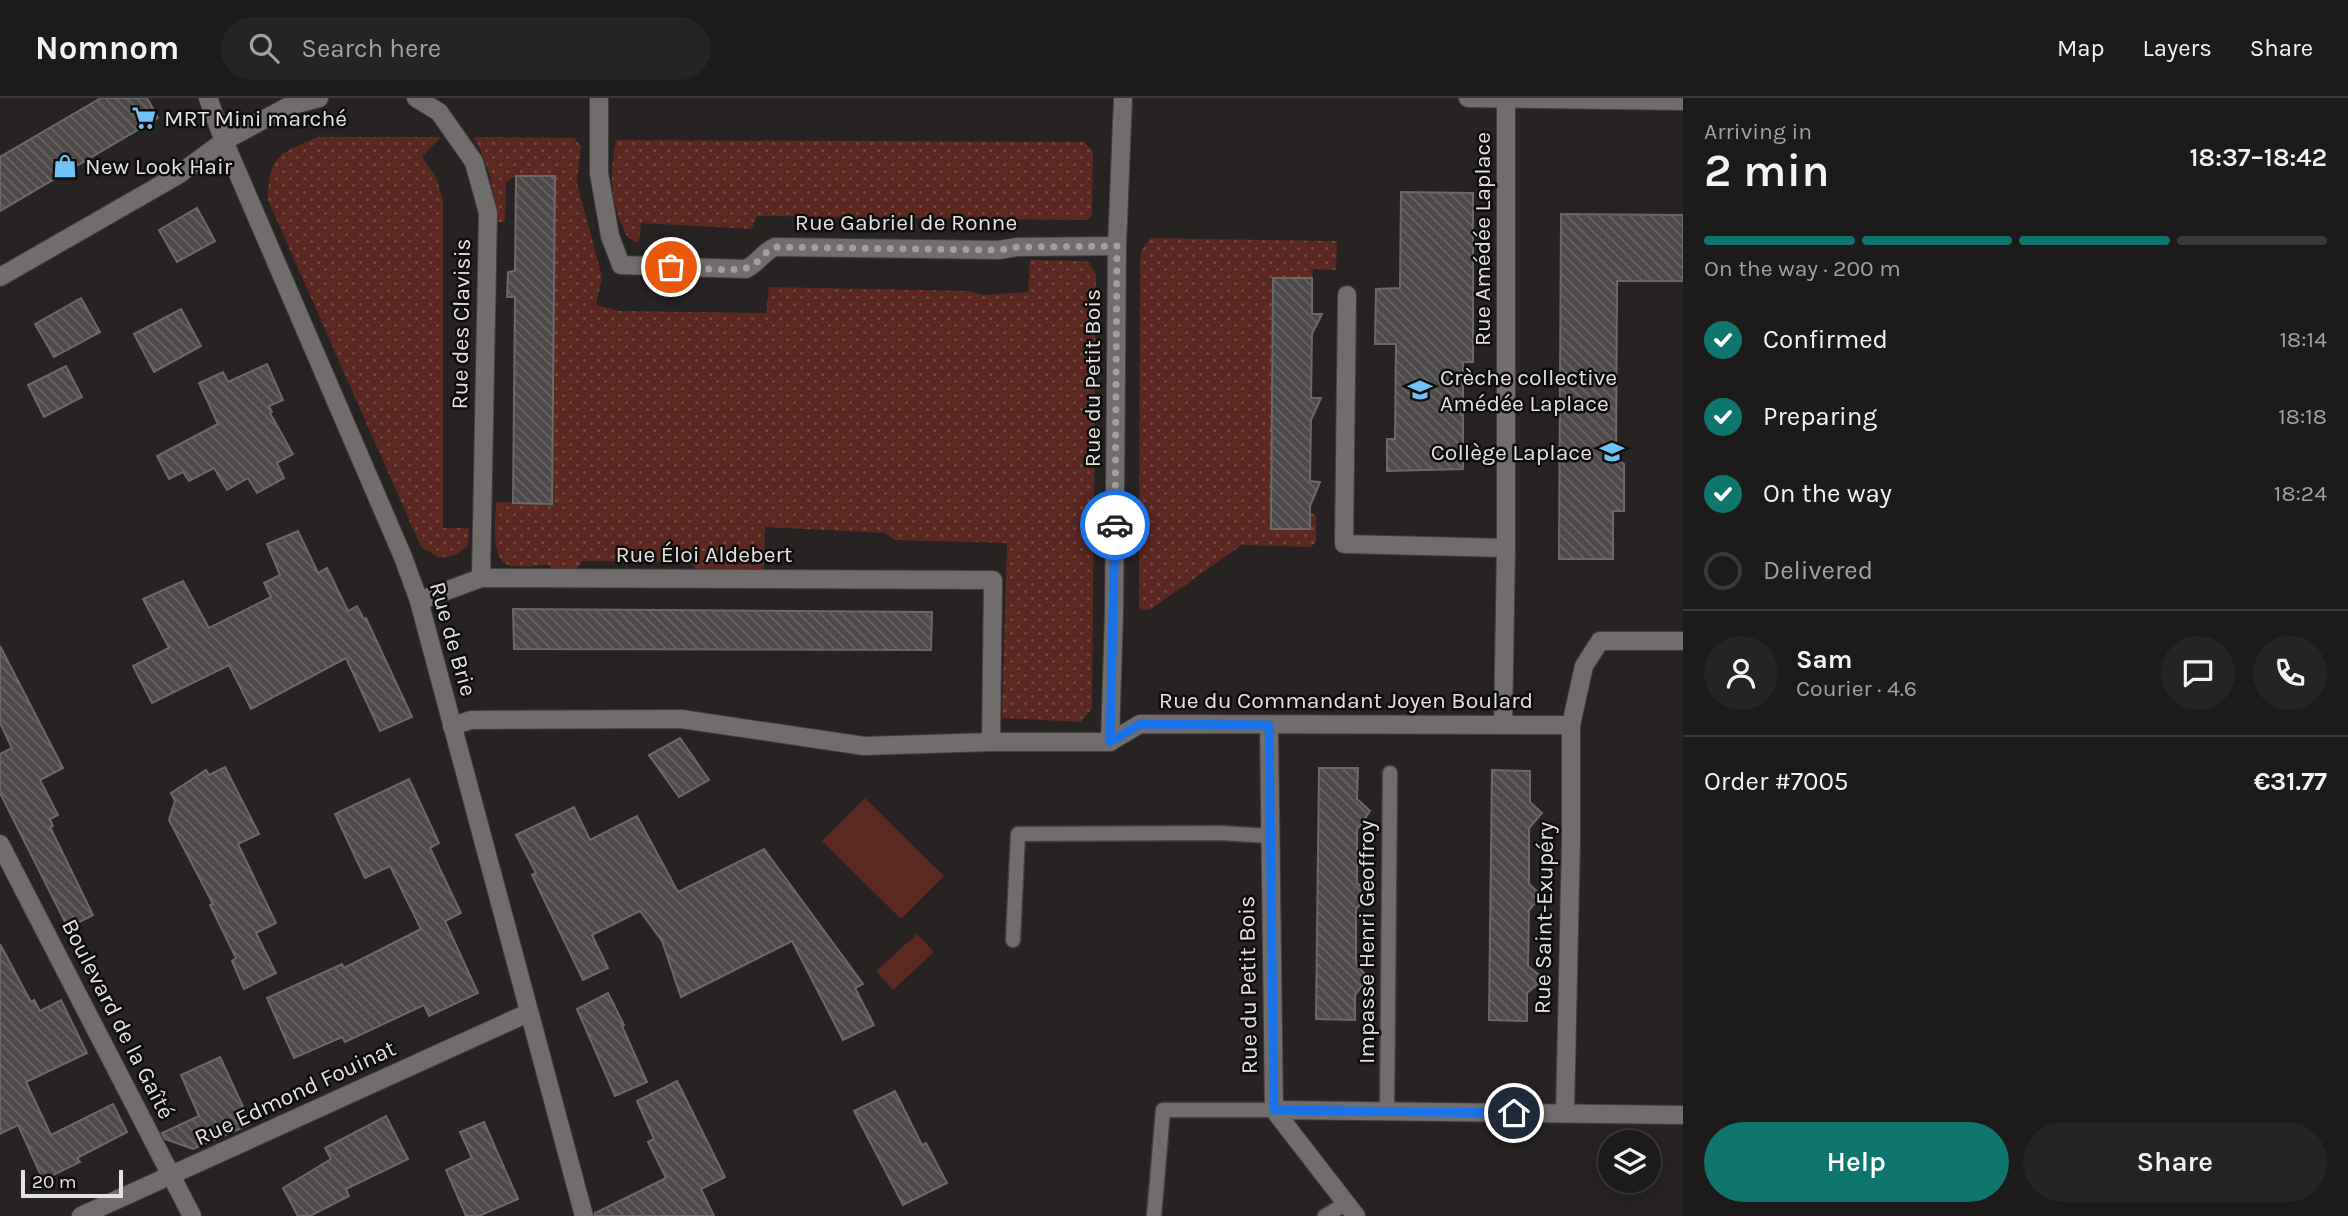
<!DOCTYPE html>
<meta charset="utf-8">
<style>
body{margin:0;font-family:Karla,sans-serif;background:#252323;color:#f1f3f6;height:100vh;display:flex;flex-direction:column;font-size:26px;white-space:nowrap}
*{box-sizing:border-box;margin:0}
p{font-size:23px;color:#a0a1a2}
.icon{flex:none;width:38px;height:38px;fill:none;stroke:currentColor;stroke-width:2;stroke-linecap:round;stroke-linejoin:round}
.map{position:relative;flex:1;overflow:hidden}
.panel{display:flex;flex-direction:column;background:#1c1a1a;width:665px}
.panel>*{flex:none}
.fabs{position:absolute;left:1598px;top:1032px;display:grid;gap:14px}
.fabs a{display:grid;place-items:center;width:63px;height:63px;border-radius:50%;background:#1c1a1a;box-shadow:0 4px 18px #0003,0 0 0 2px #3a3839;font-size:35px}
.scale{position:absolute;left:21px;bottom:18px;width:102px;box-sizing:border-box;padding-left:7px;border:4px solid #e4e2e1;border-top:0;font-size:19px;line-height:24px;white-space:nowrap;color:#e4e2e1;-webkit-text-stroke:5px #0e0d0c;paint-order:stroke}
.pin{position:absolute;display:grid;place-items:center;width:60px;height:60px;color:#fff;margin:-30px;border:4px solid #fff;border-radius:50%;box-shadow:0 2px 7px #0007}
.courier{position:absolute;display:grid;place-items:center;width:70px;height:70px;margin:-35px;border:5px solid #1a73e8;border-radius:50%;background:#fff;color:#222;box-shadow:0 2px 9px #0007}
.headline em{font-style:normal;font-weight:600}
.headline div{display:flex;flex-direction:column-reverse}
.headline{display:flex;align-items:center;justify-content:space-between;height:119px;padding:0 21px}
h1{font-size:46px;font-weight:600;line-height:52px}
.bar{display:grid;grid-template-columns:repeat(4,1fr);gap:10px 7px;align-content:center;height:84px;padding:0 21px}
.bar i{height:9px;border-radius:5px;background:#3a3839}
.bar .selected{background:#0f766e}
.bar p{grid-column:span 4}
.line{display:flex;align-items:center;gap:18px;padding:0 21px;border-top:2px solid #3a3839}
.line div{flex:1}
.round{display:grid;place-items:center;flex:none;width:74px;height:74px;border-radius:37px;background:#252323}
ol{padding:0 21px;list-style:none}
li{display:flex;align-items:center;gap:21px;height:77px}
li p{margin-inline-start:auto}
li .icon{padding:7px;border-radius:50%;background:#0f766e;color:#fff;stroke-width:4}
li:last-child{color:#a0a1a2}
li i{width:38px;height:38px;border:4px solid #3a3839;border-radius:50%}
.cta{display:flex;gap:14px;margin-top:auto;padding:14px 21px}
.cta a{flex:1;height:80px;border-radius:42px;background:#0f766e;color:#fff;font-size:28px;font-weight:600;line-height:80px;text-align:center}
.cta a+a{background:#252323;color:#f1f3f6}
header{display:flex;align-items:center;gap:42px;box-sizing:border-box;height:98px;padding:0 35px;background:#1c1a1a;border-bottom:2px solid #3a3839}
header strong{font-size:33px}
nav{display:flex;gap:38px;margin-inline-start:auto;font-size:24px}
.search{width:490px;height:63px;background:#252323;display:flex;align-items:center;gap:18px;box-sizing:border-box;padding:0 24px;border-radius:38px;color:#a0a1a2;font-size:26px}
main{display:flex;flex:1;min-height:0}
.map>svg:first-child{display:block}
.grass{fill:url(#grass-dots)}
.park{fill:#5b2822}
.building{fill:url(#building-back-hatch);stroke:#6c6867;stroke-width:2}
.lines{fill:none;stroke-linecap:round;stroke-linejoin:round}
.service-casing{stroke:#423f3f;stroke-width:17}
.minor-casing{stroke:#423f3f;stroke-width:20}
.tertiary-casing{stroke:#423f3f;stroke-width:20}
.service{stroke:#716d6d;stroke-width:14}
.minor{stroke:#716d6d;stroke-width:18}
.tertiary{stroke:#716d6d;stroke-width:18}
.done{stroke:#a29f9e;stroke-width:7;stroke-dasharray:0 12.6}
.route{stroke:#1a73e8;stroke-width:9}
.labels{text-anchor:middle;dominant-baseline:central;stroke-width:5;stroke-linejoin:round;paint-order:stroke}
.poi-label{font-size:23px;fill:#e4e2e1;stroke:#0e0d0c;text-anchor:start}
.street-label{font-size:23px;fill:#e4e2e1;stroke:#0e0d0c}
</style>
<header>
<strong>Nomnom</strong>
<div class="search"><svg class="icon" aria-label="search" viewBox="0 0 24 24"><circle cx="10" cy="10" r="6"/><path d="M15 15l6 6"/></svg>Search here</div>
<nav><a>Map</a><a>Layers</a><a>Share</a></nav>
</header>
<main>
<div class="map">
<svg width="1683" height="1118" viewBox="0 0 1683 1118">
<defs>
<pattern id="grass-dots" width="8" height="8" patternUnits="userSpaceOnUse" patternTransform="scale(1.75)"><rect width="8" height="8" fill="#5b2822"/><path d="M2 2h.1M6 6h.1" fill="none" stroke="#724742" stroke-width="1.8" stroke-linecap="round"/></pattern>
<pattern id="building-back-hatch" width="6" height="6" patternUnits="userSpaceOnUse" patternTransform="scale(1.75)"><rect width="6" height="6" fill="#4e4a4a"/><path d="M-1 5l2 2M0 0l6 6M5-1l2 2" fill="none" stroke="#676464"/></pattern>
</defs>
<rect width="100%" height="100%" fill="#262322"/>
<g class="grass">
<path d="M318 39H441L422 59 436 79 443 102V430H469L468 448 455 457 440 460 421 449 268 102C269 55 280 56 318 39Z"/>
<path d="M474 39 574 40 581 48 577 85 602 179 596 207 619 213 766 215 769 189 969 193 983 197 1028 194 1030 162 1087 163 1096 176 1092 611 1081 624 1002 620 1007 445 894 442 885 435 765 429 764 474 697 471 688 464 583 463 575 473 550 474V467C538 467 523 470 511 468 489 464 496 422 496 404L552 406 555 79 516 78 506 84 505 124H496C494 88 490 71 474 39Z"/>
<path d="M616 42 1084 44 1093 53 1092 117 1087 122 757 118 752 131 641 125 639 145 628 140C610 107 609 77 616 42Z"/>
<path d="M1150 140 1337 143 1336 172 1313 171 1312 180H1273L1271 431 1310 415 1316 417V444L1311 449 1242 447 1151 511 1146 512 1139 510 1140 160 1142 151Z"/>
</g>
<g class="park">
<path d="M865 700 944 778 901 821 822 743Z"/>
<path d="M917 836 934 854 893 892 876 873Z"/>
</g>
<g class="building">
<path d="M101 0H147L158 20 0 113V59Z"/>
<path d="M516 78H555L552 406 513 405 515 199H507L508 174 515 173Z"/>
<path d="M1401 94 1473 95V264H1463V371L1387 373V341H1395L1396 246H1375L1376 191 1400 190Z"/>
<path d="M197 110 215 143 177 164 159 132Z"/>
<path d="M1561 116 1683 117V183H1617L1616 361 1624 366V413H1613V461H1559Z"/>
<path d="M1273 180H1312V216H1322L1312 236 1311 300H1321L1311 322 1310 383 1320 384 1310 408V431H1271Z"/>
<path d="M81 200 100 234 54 259 35 226Z"/>
<path d="M181 211 201 248 154 274 134 236Z"/>
<path d="M267 266 283 302 269 308 272 314 270 315 293 356 277 365 284 380 257 395 248 380 227 392 214 370 189 383 183 374 169 381 157 358 218 326 199 285 223 274 228 284Z"/>
<path d="M66 268 82 299 44 319 28 287Z"/>
<path d="M298 433 318 475 327 470 348 513 357 508 364 521 366 520 412 619 380 633 346 560 251 611 229 567 152 605 133 568 169 550 143 501 183 483 209 530 271 499 264 485 280 477 267 446Z"/>
<path d="M513 511 932 514 931 552 514 551Z"/>
<path d="M0 548 63 670 40 682 58 717 50 721 53 728 50 729 93 817 68 830 0 695V656L12 650 0 625Z"/>
<path d="M680 640 709 682 679 699 649 657Z"/>
<path d="M225 669 259 736 238 746 276 825 256 835 276 875 244 891 232 863 236 860 210 807 213 806 169 722 175 703 171 695 206 672 209 677Z"/>
<path d="M1319 670H1358L1357 701 1370 713 1357 732V785L1370 796 1356 811V866L1368 880 1355 897V922L1316 921Z"/>
<path d="M1492 672 1530 673V704L1542 715 1529 730V786L1542 798 1529 812 1528 868 1544 881 1527 895V923L1489 922Z"/>
<path d="M409 681 439 745 430 750 461 815 445 823 478 895 429 918 424 907 345 944 342 939 294 960 267 900 342 866 344 870 421 831 390 768 365 780 335 716Z"/>
<path d="M574 709 590 742 637 718 678 794 764 751 863 886 855 890 874 927 843 942 792 843 681 899 662 843 640 813 592 837 608 870 583 882 532 777 536 775 516 737Z"/>
<path d="M0 846 31 904 34 902 40 913 61 902 87 955 26 984 51 1037 113 1006 127 1034 77 1060 80 1064 43 1082 18 1027 0 1036Z"/>
<path d="M608 895 624 927 622 928 647 984 615 998 577 911Z"/>
<path d="M220 959 251 1026 193 1051 165 1041 162 1035 199 1018 181 977Z"/>
<path d="M677 983 725 1079 701 1091 714 1118H595V1115L666 1080 648 1044 654 1041 637 1003Z"/>
<path d="M895 993 922 1047 926 1045 947 1085 903 1107 854 1013Z"/>
<path d="M386 1018 408 1061 346 1091 349 1098 310 1118H298L283 1090 331 1061 325 1050Z"/>
<path d="M484 1024 518 1101 479 1118H466L446 1072 472 1060 460 1034Z"/>
</g>
<g class="lines">
<g class="service-casing">
<g id="service">
<path d="M1013 842 1018 736 1221 735 1270 738"/>
<path d="M1387 1013 1390 675"/>
<path d="M1154 1118 1163 1012H1274"/>
<path d="M1325 1118 1347 1105"/>
</g>
</g>
<g class="minor-casing">
<g id="minor">
<path d="M208 0 224 43 403 459 419 503 584 1118"/>
<path d="M416 0 439 14 474 64 488 115 481 480"/>
<path d="M599 0V75L610 138 621 167 746 171C758 165 763 154 775 149L999 152 1017 149 1117 148"/>
<path d="M1347 197 1344 446 1506 450"/>
<path d="M419 503 481 480 993 482 991 644"/>
<path d="M1269 627 1274 1012 1356 1118"/>
<path d="M1503 627 1506 450V1"/>
<path d="M452 628 471 622 681 621 864 648 991 644H1110L1140 626 1571 627"/>
<path d="M1110 644 1114 515 1117 148 1123 0"/>
<path d="M0 746 192 1118"/>
<path d="M1274 1012 1683 1017"/>
<path d="M1565 1015 1571 741V627L1584 568 1600 543H1683"/>
<path d="M81 1118 528 915"/>
</g>
</g>
<g class="tertiary-casing">
<g id="tertiary">
<path d="M1468 0 1683 3"/>
<path d="M0 179 178 77 224 43 289 8 319 0"/>
</g>
</g>
<use href="#service" class="service"/>
<use href="#minor" class="minor"/>
<use href="#tertiary" class="tertiary"/>
</g>
<g class="lines">
<path class="done" d="M671 169C688 169 737 175 749 169 760 165 764 153 775 149L999 152 1017 149 1117 148 1115 427"/>
<path class="route" d="M1115 427 1110 644 1140 626 1269 627 1274 1012 1514 1015"/>
</g>
<defs>
<g id="supermarket-bare" transform="scale(1.89)"><path d="M-6-5.5h2.5l.6 2H6L4.5 2H-2.5L-4.4-4H-6ZM-1.5 3.2a1.3 1.3 0 1 0 .1 0ZM3 3.2a1.3 1.3 0 1 0 .1 0Z" fill="#70c1f4" stroke="#0e0d0c" stroke-width="2.5" paint-order="stroke"/></g>
<g id="shop-bare" transform="scale(1.89)"><path d="M-5-2.5h2.3a2.7 3.5 0 0 1 5.4 0H5L5.5 6h-11ZM-1.5-2.5h3a1.5 2.3 0 0 0-3 0Z" fill="#70c1f4" stroke="#0e0d0c" stroke-width="2.5" paint-order="stroke"/></g>
<g id="school-bare" transform="scale(1.89)"><path d="M0-5L7-2L0 1L-7-2ZM-4 1L0 2.5L4 1V4Q0 6-4 4Z" fill="#70c1f4" stroke="#0e0d0c" stroke-width="2.5" paint-order="stroke"/></g>
</defs>
<g fill-rule="evenodd">
<use href="#supermarket-bare" x="144" y="20"/>
<use href="#shop-bare" x="65" y="68"/>
<use href="#school-bare" x="1420" y="292"/>
<use href="#school-bare" x="1612" y="354"/>
</g>
<g class="labels">
<g class="poi-label">
<text x="164" y="20">MRT Mini marché</text>
<text x="85" y="68">New Look Hair</text>
<text x="1440" y="279">Crèche collective<tspan x="1440" dy="26">Amédée Laplace</tspan></text>
<text x="1592" y="354" text-anchor="end">Collège Laplace</text>
</g>
<g class="street-label">
<text x="906" y="124">Rue Gabriel de Ronne</text>
<text transform="translate(1482 141) rotate(-90)">Rue Amédée Laplace</text>
<text transform="translate(461 226) rotate(-89)">Rue des Clavisis</text>
<text transform="translate(1092 280) rotate(-90)">Rue du Petit Bois</text>
<text x="704" y="456">Rue Éloi Aldebert</text>
<text transform="translate(453 541) rotate(74)">Rue de Brie</text>
<text x="1346" y="602">Rue du Commandant Joyen Boulard</text>
<text transform="translate(1544 820) rotate(-89)">Rue Saint-Exupéry</text>
<text transform="translate(1366 844) rotate(-90)">Impasse Henri Geoffroy</text>
<text transform="translate(1248 887) rotate(-91)">Rue du Petit Bois</text>
<text transform="translate(118 921) rotate(63)">Boulevard de la Gaîté</text>
<text transform="translate(295 995) rotate(-25)">Rue Edmond Fouinat</text>
</g>
</g>
</svg>
<div class="fabs">
<a><svg class="icon" aria-label="layers" viewBox="0 0 24 24"><path d="M12 4l9 5-9 5-9-5zM3 14l9 5 9-5"/></svg></a>
</div>
<div class="scale">20 m</div>
<div class="pin" style="left:671px;top:169px;background:#ea580c"><svg class="icon" aria-label="bag" viewBox="0 0 24 24"><path d="M5 8h14l-1 12H6zM9 8a3 3 0 0 1 6 0"/></svg></div>
<div class="pin" style="left:1514px;top:1015px;background:#1f2937"><svg class="icon" aria-label="home" viewBox="0 0 24 24"><path d="M3 11l9-7 9 7M6 9v11h12V9"/></svg></div>
<div class="courier" style="left:1115px;top:427px"><svg class="icon" aria-label="car" viewBox="0 0 24 24"><path d="M5 17H2v-5l4-1 3-4h7l3 4 3 1v5h-3M9 17h6M6 11h13"/><circle cx="7" cy="17" r="2"/><circle cx="17" cy="17" r="2"/></svg></div>
</div>
<section class="panel">
<div class="headline"><div><h1>2 min</h1><p>Arriving in</p></div><em>18:37–18:42</em></div>
<div class="bar"><i class="selected"></i><i class="selected"></i><i class="selected"></i><i></i><p>On the way · 200 m</p></div>
<ol>
<li><svg class="icon" aria-label="check" viewBox="0 0 24 24"><path d="M5 12l5 5 9-10"/></svg>Confirmed<p>18:14</p></li>
<li><svg class="icon" aria-label="check" viewBox="0 0 24 24"><path d="M5 12l5 5 9-10"/></svg>Preparing<p>18:18</p></li>
<li><svg class="icon" aria-label="check" viewBox="0 0 24 24"><path d="M5 12l5 5 9-10"/></svg>On the way<p>18:24</p></li>
<li><i></i>Delivered</li>
</ol>
<div class="line" style="height:126px"><a class="round"><svg class="icon" aria-label="person" viewBox="0 0 24 24"><circle cx="12" cy="8" r="4"/><path d="M4 21q1-7 8-7t8 7"/></svg></a><div><b>Sam</b><p>Courier · 4.6</p></div><a class="round"><svg class="icon" aria-label="chat" viewBox="0 0 24 24"><path d="M4 5h16v11H9l-5 4z"/></svg></a><a class="round"><svg class="icon" aria-label="phone" viewBox="0 0 24 24"><path d="M5 4h4l2 5-3 2q2 4 5 5l2-3 5 2v4C11 20 4 13 5 4z"/></svg></a></div>
<div class="line" style="height:91px"><div>Order #7005</div><b>€31.77</b></div>
<div class="cta"><a>Help</a><a>Share</a></div>
</section>
</main>
